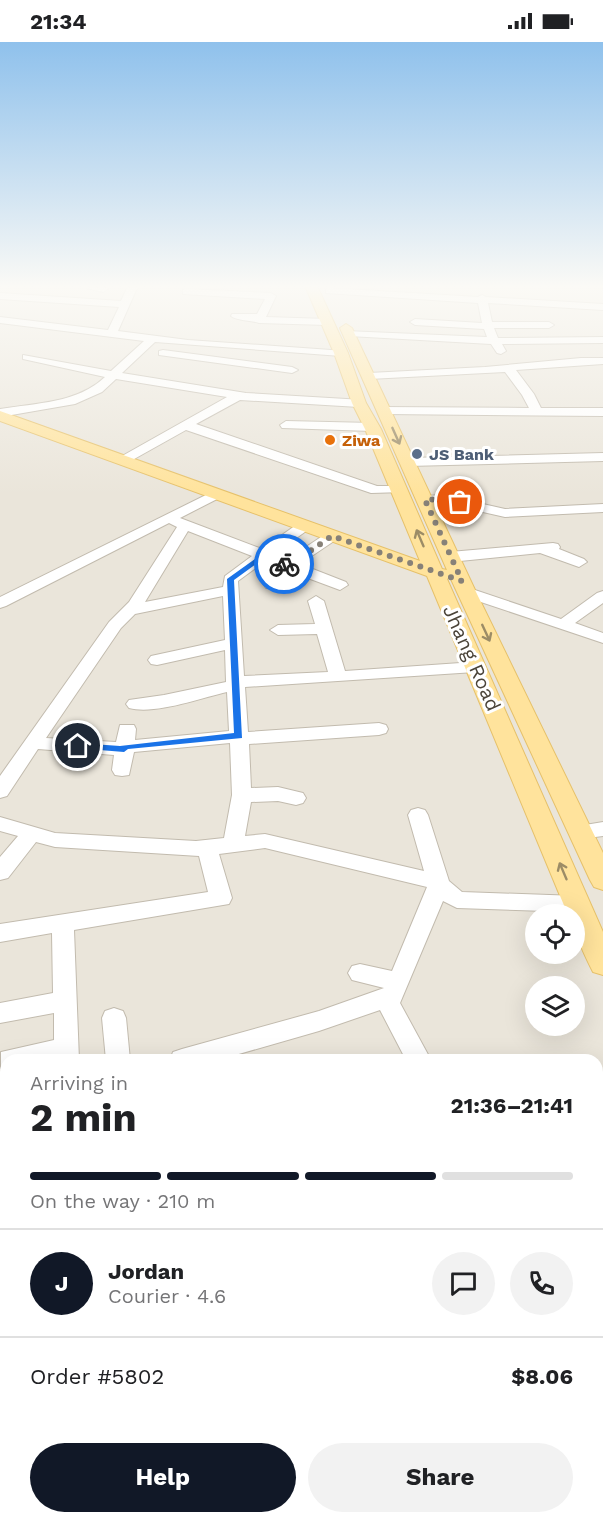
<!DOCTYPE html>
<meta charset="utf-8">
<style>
body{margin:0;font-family:"Work Sans",sans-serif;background:#f2f2f2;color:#202124;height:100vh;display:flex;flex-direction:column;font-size:22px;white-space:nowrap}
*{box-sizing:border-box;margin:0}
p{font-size:20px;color:#757577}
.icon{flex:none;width:33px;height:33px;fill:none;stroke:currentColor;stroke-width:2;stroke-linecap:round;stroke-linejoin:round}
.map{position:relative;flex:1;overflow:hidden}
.sheet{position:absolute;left:0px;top:1012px;width:603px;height:470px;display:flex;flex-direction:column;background:#fff;border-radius:18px 18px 0 0;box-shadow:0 6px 24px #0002}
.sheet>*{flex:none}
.tools{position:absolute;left:525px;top:862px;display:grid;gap:12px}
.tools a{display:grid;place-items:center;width:60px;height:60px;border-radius:50%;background:#fff;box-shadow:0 6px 24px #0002;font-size:30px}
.pin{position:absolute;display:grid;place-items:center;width:51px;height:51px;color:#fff;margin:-26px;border:3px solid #fff;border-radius:50%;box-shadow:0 2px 6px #0007}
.courier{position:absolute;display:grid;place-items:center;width:60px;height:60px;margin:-30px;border:4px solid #1a73e8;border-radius:50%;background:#fff;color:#222;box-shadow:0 2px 8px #0007}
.overview em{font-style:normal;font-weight:700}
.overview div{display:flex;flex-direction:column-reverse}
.overview{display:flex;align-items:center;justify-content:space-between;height:102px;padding:0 30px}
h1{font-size:39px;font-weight:700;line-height:45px}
.bar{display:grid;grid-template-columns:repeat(4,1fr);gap:9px 6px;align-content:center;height:72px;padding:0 30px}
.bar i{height:8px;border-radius:4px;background:#e0e0e0}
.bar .active{background:#111827}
.bar p{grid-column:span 4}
.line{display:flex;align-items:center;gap:15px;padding:0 30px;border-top:2px solid #e0e0e0}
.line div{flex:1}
.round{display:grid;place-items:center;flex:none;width:63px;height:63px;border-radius:32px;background:#f2f2f2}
.button{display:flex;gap:12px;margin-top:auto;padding:12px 30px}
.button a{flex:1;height:69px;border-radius:36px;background:#111827;color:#fff;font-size:24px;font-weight:700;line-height:69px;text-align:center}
.button a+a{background:#f2f2f2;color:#202124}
.status{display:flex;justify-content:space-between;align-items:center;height:42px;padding:0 30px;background:#fff;direction:ltr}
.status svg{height:16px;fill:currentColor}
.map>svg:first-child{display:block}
.residential{fill:#eae5da;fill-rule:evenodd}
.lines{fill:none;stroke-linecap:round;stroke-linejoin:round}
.minor-casing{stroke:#c2bbae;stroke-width:2}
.major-casing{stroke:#e6c16a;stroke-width:2}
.minor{fill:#fff;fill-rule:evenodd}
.major{fill:#ffe39c;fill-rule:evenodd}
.oneway{stroke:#9c8c66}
.route{fill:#1a73e8}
.done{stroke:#878178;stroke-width:6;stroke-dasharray:0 10.8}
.food-dot{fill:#e8710a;stroke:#fff;stroke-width:2}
.service-dot{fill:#5c6f8a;stroke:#fff;stroke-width:2}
.labels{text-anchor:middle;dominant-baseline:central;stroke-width:6;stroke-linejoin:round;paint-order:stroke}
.far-food-label{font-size:16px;font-weight:bold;fill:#c56008;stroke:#fff;text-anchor:start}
.far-service-label{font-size:16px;font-weight:bold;fill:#4e5e75;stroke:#fff;text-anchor:start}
.street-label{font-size:20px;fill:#4b4439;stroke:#fff}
</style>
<div class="status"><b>21:34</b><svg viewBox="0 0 49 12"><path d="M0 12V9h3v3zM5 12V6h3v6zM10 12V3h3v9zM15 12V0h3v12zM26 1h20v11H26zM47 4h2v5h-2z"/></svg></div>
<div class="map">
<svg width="603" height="1481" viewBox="0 0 603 1481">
<rect width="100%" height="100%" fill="#f6f3ec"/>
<path class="residential" d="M0 246H603V1481H0ZM536 873H574V912H536ZM536 945H574V984H536ZM6 1018H597V1476H6Z"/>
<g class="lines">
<g class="minor-casing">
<g id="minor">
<path d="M86 246H107L108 247 103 250Z"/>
<path d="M127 246H137L118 289 188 298 345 309V313L341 314 155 300 122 331 246 351 363 358 365 361 359 365 240 358 196 382 377 444H404L406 447 404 450 371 451 186 388 127 421H117L115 418 227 355 116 337 102 350 75 362 0 375V367C36 361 78 361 105 335L23 317V313L111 329 144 299 0 281V275L108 288 119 265 0 257V251L121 259Z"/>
<path d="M329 246 478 255 482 253 486 255 603 262V268L488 261 492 280H549L554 283 549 286H494L498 296 603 295V301L502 302 506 309 501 312 497 311 491 302 349 294 345 293V289L487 295 484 287 415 283 410 280 415 277 482 281 478 261 326 251V247Z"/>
<path d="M186 247 271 251 276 254 266 275 327 277 332 280 327 283 259 281C251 278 237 279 231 274L232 272H257L265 257 183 252V248Z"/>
<path d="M163 308 292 325 298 328 292 331 159 313V309Z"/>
<path d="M581 316H603V322L516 328 534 352 541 366H603V374L384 372 380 371V365L529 366 522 353 505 330 369 337 363 334 369 331 485 325Z"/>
<path d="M286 379 372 381 378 385 372 389 282 386 280 383Z"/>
<path d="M603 411V419L408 424 401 420 408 416Z"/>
<path d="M216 448 221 449 223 452 221 455 180 476 262 507 299 481H309L311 484 309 487 274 512 288 517 327 491H337L339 494 337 497 300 522 346 540 348 543 340 548 297 532 278 546H266L264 543 283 527 265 519 238 539 244 634 328 630 317 592 278 593 270 588 278 583 315 582 308 559 316 554 324 559 345 629 475 620 481 621 484 625 481 629 475 630 245 645 248 690 379 681 386 683 388 687 386 691 379 693 249 702 251 746 278 745 303 751 306 756 303 761 296 763 278 759 251 760 245 794 265 792 424 829 408 773 411 768 418 766 425 768 428 773 449 839 462 850 577 854 585 856 588 862 585 868 577 870 457 866 443 859 400 961 431 1018H406L380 968 319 989 218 1018H170L173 1010 182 1007 319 969 384 946 352 938 348 931 352 924 360 922 392 929 427 845 265 806 219 812 232 856 229 862 74 888 79 1018H6V1027L1 1026V1010L54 998V971L0 981V961L53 951 52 891 0 900V882L208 850 199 814 55 805 36 800 8 836 0 838V815L18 794 0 789V775L55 791 196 799 224 796 232 753 230 701 134 710 129 733 122 734 115 733 112 728 114 713 38 707 7 754 0 756V734L109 580 129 560 177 485 169 481 6 564 0 566V555ZM188 489 252 514 225 534 223 545 145 560ZM223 554 225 598 151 614 148 618 151 622 157 623 225 608 226 640 164 653 129 658 126 662 129 666C155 673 201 656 227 650L229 689 135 698 136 687 134 683H120L116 700 46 696 121 586 135 572Z"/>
<path d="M443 453 505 467 603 462V470L505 475 443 461 425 462 418 458 425 454Z"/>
<path d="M553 501 558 502 560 505 559 507 584 517 587 520 579 525 540 511 450 520 442 515 450 510Z"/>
<path d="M466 545 561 577 597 551 603 549V561L575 581 603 591V601L460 553 458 550Z"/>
<path d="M603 780V794L580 797 573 795 570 790 573 785Z"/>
<path d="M114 966 123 969 126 976 130 1018H106L102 976 105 969Z"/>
<path d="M6 1064V1088L4 1089 0 1087V1066Z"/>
<path d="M603 1092V1116L597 1118V1094Z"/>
<path d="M6 1163V1191L0 1193V1165Z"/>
<path d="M603 1234V1264L597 1265V1235Z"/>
</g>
</g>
<g class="major-casing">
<path id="major" d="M306 246H318L348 311 366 361 381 387 442 527 447 528 340 286 346 282 352 286 476 550 603 811V848L594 845 590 838 450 535 447 537 603 890V933L593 930C584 912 574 893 574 873H568L427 534 0 379V369L420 519 365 387 352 361 334 311Z"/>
</g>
<use href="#minor" class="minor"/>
<use href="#major" class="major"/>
</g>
<defs><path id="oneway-shaft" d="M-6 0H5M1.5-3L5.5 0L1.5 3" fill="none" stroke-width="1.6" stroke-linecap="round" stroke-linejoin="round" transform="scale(1.5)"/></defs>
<g class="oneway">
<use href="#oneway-shaft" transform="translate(396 394) rotate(66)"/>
<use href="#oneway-shaft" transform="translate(420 496) rotate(-113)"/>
<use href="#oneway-shaft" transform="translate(486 591) rotate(65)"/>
<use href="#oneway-shaft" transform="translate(563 829) rotate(-113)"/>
</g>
<linearGradient id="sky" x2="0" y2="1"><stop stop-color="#8fc1ec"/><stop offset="0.54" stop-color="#fbfaf6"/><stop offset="1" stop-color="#fbfaf6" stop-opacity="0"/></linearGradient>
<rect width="603" height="453" fill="url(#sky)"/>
<path class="route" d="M262 512 288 522 284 524 263 517 234 538 242 696 128 707 124 710 75 706V702L78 701 120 704 234 691 227 537Z"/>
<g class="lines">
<path class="done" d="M284 522 288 524 332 494 462 539 425 458 443 457 460 460"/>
</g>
<circle class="food-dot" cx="330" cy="398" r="6"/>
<circle class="service-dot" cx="417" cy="412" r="6"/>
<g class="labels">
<g class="far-food-label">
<text x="342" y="398">Ziwa</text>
</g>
<g class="far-service-label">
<text x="429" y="412">JS Bank</text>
</g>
<g class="street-label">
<text transform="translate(472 616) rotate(66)">Jhang Road</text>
</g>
</g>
</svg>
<div class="tools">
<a><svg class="icon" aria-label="locate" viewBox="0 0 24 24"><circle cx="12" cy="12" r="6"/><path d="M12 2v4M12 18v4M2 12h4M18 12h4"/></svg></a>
<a><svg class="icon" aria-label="layers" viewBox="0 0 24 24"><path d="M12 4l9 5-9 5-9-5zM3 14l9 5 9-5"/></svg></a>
</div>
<div class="pin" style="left:460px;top:460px;background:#ea580c"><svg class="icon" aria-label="bag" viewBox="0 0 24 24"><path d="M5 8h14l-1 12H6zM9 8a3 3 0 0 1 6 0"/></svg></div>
<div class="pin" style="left:78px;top:704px;background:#1f2937"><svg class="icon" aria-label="home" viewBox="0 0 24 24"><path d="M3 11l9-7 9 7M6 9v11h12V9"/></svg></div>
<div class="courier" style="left:284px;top:522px"><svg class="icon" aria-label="bike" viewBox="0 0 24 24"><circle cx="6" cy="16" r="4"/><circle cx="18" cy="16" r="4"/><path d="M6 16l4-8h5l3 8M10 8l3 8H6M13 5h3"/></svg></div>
<section class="sheet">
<div class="overview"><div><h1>2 min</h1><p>Arriving in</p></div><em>21:36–21:41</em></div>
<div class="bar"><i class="active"></i><i class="active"></i><i class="active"></i><i></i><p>On the way · 210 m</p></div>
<div class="line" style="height:108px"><b class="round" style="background:#111827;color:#fff">J</b><div><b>Jordan</b><p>Courier · 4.6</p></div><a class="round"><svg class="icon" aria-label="chat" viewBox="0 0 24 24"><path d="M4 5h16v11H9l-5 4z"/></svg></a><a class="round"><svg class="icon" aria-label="phone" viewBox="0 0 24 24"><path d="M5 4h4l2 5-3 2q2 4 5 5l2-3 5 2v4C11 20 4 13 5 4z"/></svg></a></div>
<div class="line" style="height:78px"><div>Order #5802</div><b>$8.06</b></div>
<div class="button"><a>Help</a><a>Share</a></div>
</section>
</div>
